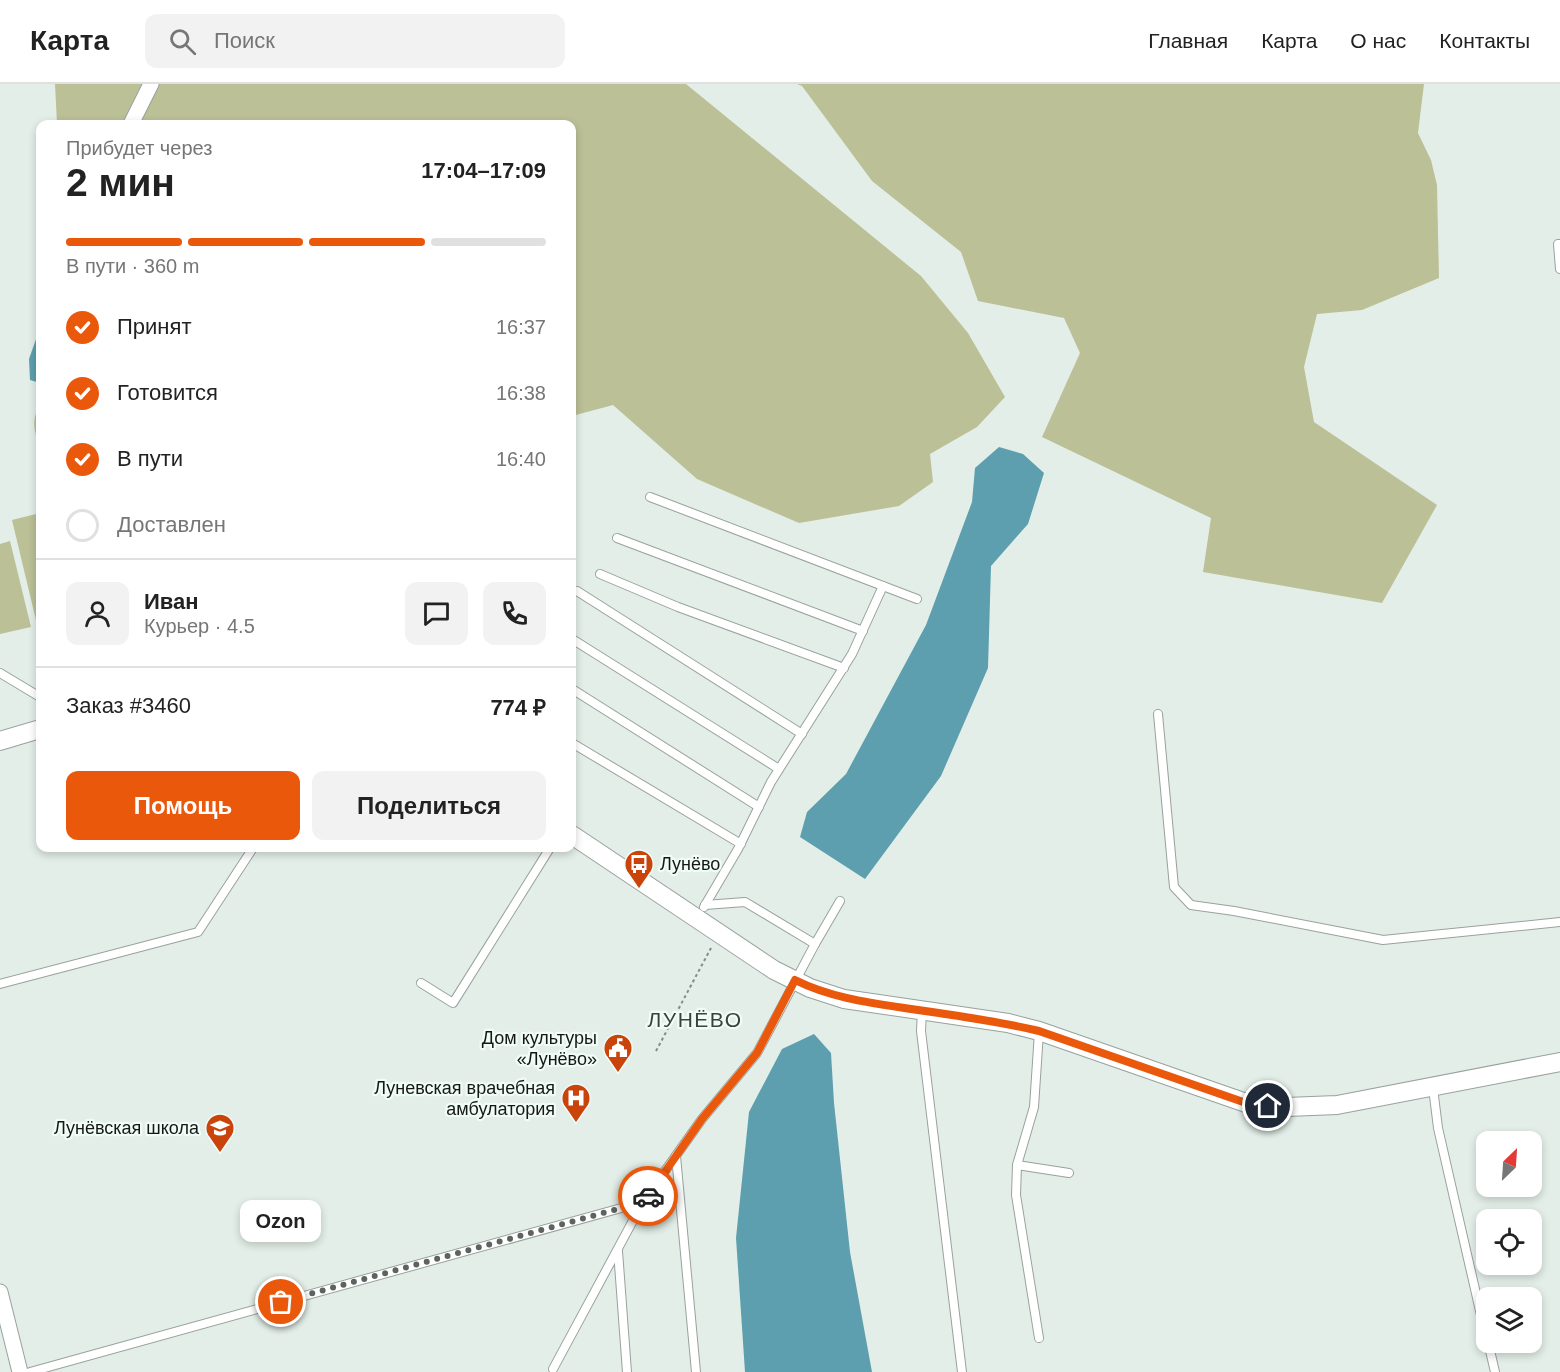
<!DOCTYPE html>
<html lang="ru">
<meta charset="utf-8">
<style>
body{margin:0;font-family:Arial,sans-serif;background:#f2f2f2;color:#222;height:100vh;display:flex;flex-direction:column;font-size:22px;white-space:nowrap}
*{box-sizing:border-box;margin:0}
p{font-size:20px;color:#767676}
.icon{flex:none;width:33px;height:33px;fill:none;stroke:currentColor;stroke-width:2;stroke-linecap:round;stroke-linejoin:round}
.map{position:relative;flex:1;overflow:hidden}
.drawer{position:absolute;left:36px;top:36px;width:540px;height:732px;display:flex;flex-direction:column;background:#fff;border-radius:12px;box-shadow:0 3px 9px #0003}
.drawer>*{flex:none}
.needle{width:39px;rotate:25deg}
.buttons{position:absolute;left:1476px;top:1047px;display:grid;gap:12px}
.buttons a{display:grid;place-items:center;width:66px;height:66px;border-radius:12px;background:#fff;box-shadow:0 3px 9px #0003;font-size:30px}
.pin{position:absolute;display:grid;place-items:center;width:51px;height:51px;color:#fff;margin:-26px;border:3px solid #fff;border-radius:50%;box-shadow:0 2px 6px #0007}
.courier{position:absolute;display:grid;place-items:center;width:60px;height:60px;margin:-30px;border:4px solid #ea580c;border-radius:50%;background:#fff;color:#222;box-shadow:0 2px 8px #0007}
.bubble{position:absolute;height:42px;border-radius:12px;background:#fff;box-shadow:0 3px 9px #0003;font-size:20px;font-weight:700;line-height:42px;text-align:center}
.summary em{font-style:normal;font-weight:700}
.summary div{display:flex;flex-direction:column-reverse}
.summary{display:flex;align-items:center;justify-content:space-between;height:102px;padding:0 30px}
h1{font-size:39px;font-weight:700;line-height:45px}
.bar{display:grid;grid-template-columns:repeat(4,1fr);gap:9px 6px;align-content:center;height:72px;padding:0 30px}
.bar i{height:8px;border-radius:4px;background:#e0e0e0}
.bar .on{background:#ea580c}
.bar p{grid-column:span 4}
.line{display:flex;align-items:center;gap:15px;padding:0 30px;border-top:2px solid #e0e0e0}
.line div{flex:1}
.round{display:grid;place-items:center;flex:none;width:63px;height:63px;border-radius:12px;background:#f2f2f2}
ol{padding:0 30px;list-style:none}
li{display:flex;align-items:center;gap:18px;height:66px}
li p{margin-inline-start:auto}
li .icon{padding:6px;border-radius:50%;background:#ea580c;color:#fff;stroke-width:4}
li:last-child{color:#767676}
li i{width:33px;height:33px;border:3px solid #e0e0e0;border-radius:50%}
.primary-button{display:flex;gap:12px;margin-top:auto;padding:12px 30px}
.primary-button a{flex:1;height:69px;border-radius:12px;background:#ea580c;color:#fff;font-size:24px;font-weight:700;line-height:69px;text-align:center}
.primary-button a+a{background:#f2f2f2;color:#222}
header{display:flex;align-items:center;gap:36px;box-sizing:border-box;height:84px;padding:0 30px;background:#fff;border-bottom:2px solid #e0e0e0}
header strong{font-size:28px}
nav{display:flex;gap:33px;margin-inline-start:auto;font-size:21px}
.search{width:420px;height:54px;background:#f2f2f2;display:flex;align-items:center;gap:15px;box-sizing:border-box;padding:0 21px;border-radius:12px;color:#767676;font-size:22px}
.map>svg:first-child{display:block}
.green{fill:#bbc097}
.water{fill:#5d9fae}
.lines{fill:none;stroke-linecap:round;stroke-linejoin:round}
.service-casing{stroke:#98a29d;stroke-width:10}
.minor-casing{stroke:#98a29d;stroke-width:17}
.tertiary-casing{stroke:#98a29d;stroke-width:20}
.path{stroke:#848c88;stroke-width:2;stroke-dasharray:3 3;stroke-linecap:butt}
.service{stroke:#fff;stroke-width:8}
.minor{stroke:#fff;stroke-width:15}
.tertiary{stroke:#fff;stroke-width:18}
.done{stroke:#5d6360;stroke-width:6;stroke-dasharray:0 10.8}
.route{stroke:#ea580c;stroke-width:8}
.labels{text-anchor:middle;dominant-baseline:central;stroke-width:4.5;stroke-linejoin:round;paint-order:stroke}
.poi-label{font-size:18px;fill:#151816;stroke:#f0fcf6;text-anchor:end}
.quarter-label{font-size:21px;letter-spacing:1.5px;fill:#39423d;stroke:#f0fcf6}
</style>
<header>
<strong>Карта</strong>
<div class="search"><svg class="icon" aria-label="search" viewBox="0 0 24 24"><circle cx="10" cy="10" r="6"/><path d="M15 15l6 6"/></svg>Поиск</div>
<nav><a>Главная</a><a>Карта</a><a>О нас</a><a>Контакты</a></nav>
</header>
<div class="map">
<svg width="1560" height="1288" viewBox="0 0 1560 1288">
<rect width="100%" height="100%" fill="#e3eee8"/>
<g class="green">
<path d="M55 0H686L921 192 968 249 1005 313 977 343 930 370 933 398 899 422 799 439 697 395 613 321 572 332V40H57Z"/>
<path d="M797 0H1424L1418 49 1431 76 1437 101 1439 194 1362 226 1317 230 1304 283 1314 338 1437 421 1382 519 1203 488 1211 434 1042 353 1080 269 1064 234 978 217 961 168 872 97 802 2Z"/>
<path d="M39 323H40V365C36 350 30 338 39 323Z"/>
<path d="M40 429V553L12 436Z"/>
<path d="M10 457 31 543 0 550V460Z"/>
</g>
<g class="water">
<path d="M40 244V299L30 296 29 275Z"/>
<path d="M999 363 1023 370 1044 389 1028 440 991 482 988 584 941 692 865 795 800 753 807 728 846 690 926 541 972 418 975 384Z"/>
<path d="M814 950 831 969 834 1019 850 1168 872 1288H745L736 1154 749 1028 782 965Z"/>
</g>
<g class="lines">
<g class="service-casing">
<g id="service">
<path d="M1560 160H1558L1560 185"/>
<path d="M650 413 917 515"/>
<path d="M617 454 863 547"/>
<path d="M600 490 678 523 844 584"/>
<path d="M577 507 802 650"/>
<path d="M572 555 779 685"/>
<path d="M0 589 40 613"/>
<path d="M572 605 759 723"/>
<path d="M1158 630 1174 803 1191 821 1234 827 1383 856 1560 838"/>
<path d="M572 659 741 760"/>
<path d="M704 823 738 765 771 698 852 570 883 502"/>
<path d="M815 860 840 817"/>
<path d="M421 899 453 919 550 764"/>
<path d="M0 900 198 848 253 764"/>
<path d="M922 926 921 947 962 1288"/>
<path d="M1039 948 1034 1023 1017 1081 1016 1111 1039 1254"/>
<path d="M1433 1004 1438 1044 1486 1253"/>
<path d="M676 1072 696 1288"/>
<path d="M1017 1081 1069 1089"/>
<path d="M618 1167 627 1288"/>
<path d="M1488 1258 1495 1288"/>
<path d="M553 1285 643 1118"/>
<path d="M30 1288 643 1118 702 1035 757 969 815 860 745 818 705 821"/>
</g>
</g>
<g class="minor-casing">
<g id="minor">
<path d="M131 40 151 0"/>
<path d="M0 1208 20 1288"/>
</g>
</g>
<g class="tertiary-casing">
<g id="tertiary">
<path d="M0 657 40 645"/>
<path d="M572 751 774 886 810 904 844 915 1008 939 1039 947 1249 1020 1287 1023 1337 1021 1560 978"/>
</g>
</g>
<path class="path" d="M656 967 711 864"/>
<use href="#service" class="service"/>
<use href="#minor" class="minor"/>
<use href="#tertiary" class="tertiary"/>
</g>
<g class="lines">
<path class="done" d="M281 1218 643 1118 648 1112"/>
<path class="route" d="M648 1112 702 1035 757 969 795 896C831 914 871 919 911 925 954 931 997 937 1039 947L1249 1020 1268 1022"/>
</g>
<defs>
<g id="bus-pin" transform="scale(1.5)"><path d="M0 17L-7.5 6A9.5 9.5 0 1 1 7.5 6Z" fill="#c9430b" stroke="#f0fcf6"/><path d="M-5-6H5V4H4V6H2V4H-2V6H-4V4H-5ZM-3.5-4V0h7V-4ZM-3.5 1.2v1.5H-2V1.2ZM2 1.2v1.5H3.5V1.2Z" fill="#fff"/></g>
<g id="civic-pin" transform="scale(1.5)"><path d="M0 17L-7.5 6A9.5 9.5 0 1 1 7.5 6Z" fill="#c9430b" stroke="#f0fcf6"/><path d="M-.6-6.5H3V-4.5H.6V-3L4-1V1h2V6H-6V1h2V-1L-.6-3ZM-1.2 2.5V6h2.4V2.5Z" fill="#fff"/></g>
<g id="hospital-pin" transform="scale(1.5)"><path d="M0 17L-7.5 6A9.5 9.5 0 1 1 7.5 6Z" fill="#c9430b" stroke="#f0fcf6"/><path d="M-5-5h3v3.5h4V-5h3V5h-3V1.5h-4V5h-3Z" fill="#fff"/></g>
<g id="school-pin" transform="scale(1.5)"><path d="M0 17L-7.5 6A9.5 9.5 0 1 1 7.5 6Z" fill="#c9430b" stroke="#f0fcf6"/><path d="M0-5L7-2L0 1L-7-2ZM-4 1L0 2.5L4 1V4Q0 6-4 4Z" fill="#fff"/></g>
</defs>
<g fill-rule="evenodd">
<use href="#bus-pin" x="639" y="780"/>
<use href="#civic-pin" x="618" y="964"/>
<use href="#hospital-pin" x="576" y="1014"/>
<use href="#school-pin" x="220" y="1044"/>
</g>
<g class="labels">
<g class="poi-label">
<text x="660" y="780" text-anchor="start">Лунёво</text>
<text x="597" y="954">Дом культуры<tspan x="597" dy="21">«Лунёво»</tspan></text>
<text x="555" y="1004">Луневская врачебная<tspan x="555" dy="21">амбулатория</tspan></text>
<text x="199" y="1044">Лунёвская школа</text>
</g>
<g class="quarter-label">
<text x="695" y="935">ЛУНЁВО</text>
</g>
</g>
</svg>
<div class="buttons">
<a><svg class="needle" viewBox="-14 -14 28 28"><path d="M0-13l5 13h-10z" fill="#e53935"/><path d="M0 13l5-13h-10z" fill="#767676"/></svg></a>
<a><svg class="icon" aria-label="locate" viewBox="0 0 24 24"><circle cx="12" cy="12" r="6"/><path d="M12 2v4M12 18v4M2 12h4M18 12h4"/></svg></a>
<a><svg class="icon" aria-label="layers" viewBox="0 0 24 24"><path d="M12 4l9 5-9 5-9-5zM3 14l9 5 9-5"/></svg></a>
</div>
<div class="pin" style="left:281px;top:1218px;background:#ea580c"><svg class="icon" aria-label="bag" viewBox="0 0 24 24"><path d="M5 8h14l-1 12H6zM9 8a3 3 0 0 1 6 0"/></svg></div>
<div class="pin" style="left:1268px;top:1022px;background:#1f2937"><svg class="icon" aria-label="home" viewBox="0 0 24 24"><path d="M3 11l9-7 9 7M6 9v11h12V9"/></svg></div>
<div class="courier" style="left:648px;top:1112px"><svg class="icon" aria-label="car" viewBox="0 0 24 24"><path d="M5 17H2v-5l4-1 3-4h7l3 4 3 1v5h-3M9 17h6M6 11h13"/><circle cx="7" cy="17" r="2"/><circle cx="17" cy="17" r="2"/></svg></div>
<div class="bubble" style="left:240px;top:1116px;width:81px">Ozon</div>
<section class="drawer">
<div class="summary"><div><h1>2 мин</h1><p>Прибудет через</p></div><em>17:04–17:09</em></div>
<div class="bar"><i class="on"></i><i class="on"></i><i class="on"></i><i></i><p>В пути · 360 m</p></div>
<ol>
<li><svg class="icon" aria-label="check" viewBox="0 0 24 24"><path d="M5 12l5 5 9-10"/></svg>Принят<p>16:37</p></li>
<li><svg class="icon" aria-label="check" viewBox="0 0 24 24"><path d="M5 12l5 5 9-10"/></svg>Готовится<p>16:38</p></li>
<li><svg class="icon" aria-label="check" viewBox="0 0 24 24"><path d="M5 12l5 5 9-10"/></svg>В пути<p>16:40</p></li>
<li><i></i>Доставлен</li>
</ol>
<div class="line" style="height:108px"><a class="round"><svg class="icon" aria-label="person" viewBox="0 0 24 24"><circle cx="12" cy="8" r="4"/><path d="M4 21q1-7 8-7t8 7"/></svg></a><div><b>Иван</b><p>Курьер · 4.5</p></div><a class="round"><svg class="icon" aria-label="chat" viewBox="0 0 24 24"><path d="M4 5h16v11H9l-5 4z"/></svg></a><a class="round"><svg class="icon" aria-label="phone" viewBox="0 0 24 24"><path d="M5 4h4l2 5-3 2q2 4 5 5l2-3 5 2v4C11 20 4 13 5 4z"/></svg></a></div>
<div class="line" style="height:78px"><div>Заказ #3460</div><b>774 ₽</b></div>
<div class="primary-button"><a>Помощь</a><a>Поделиться</a></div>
</section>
</div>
